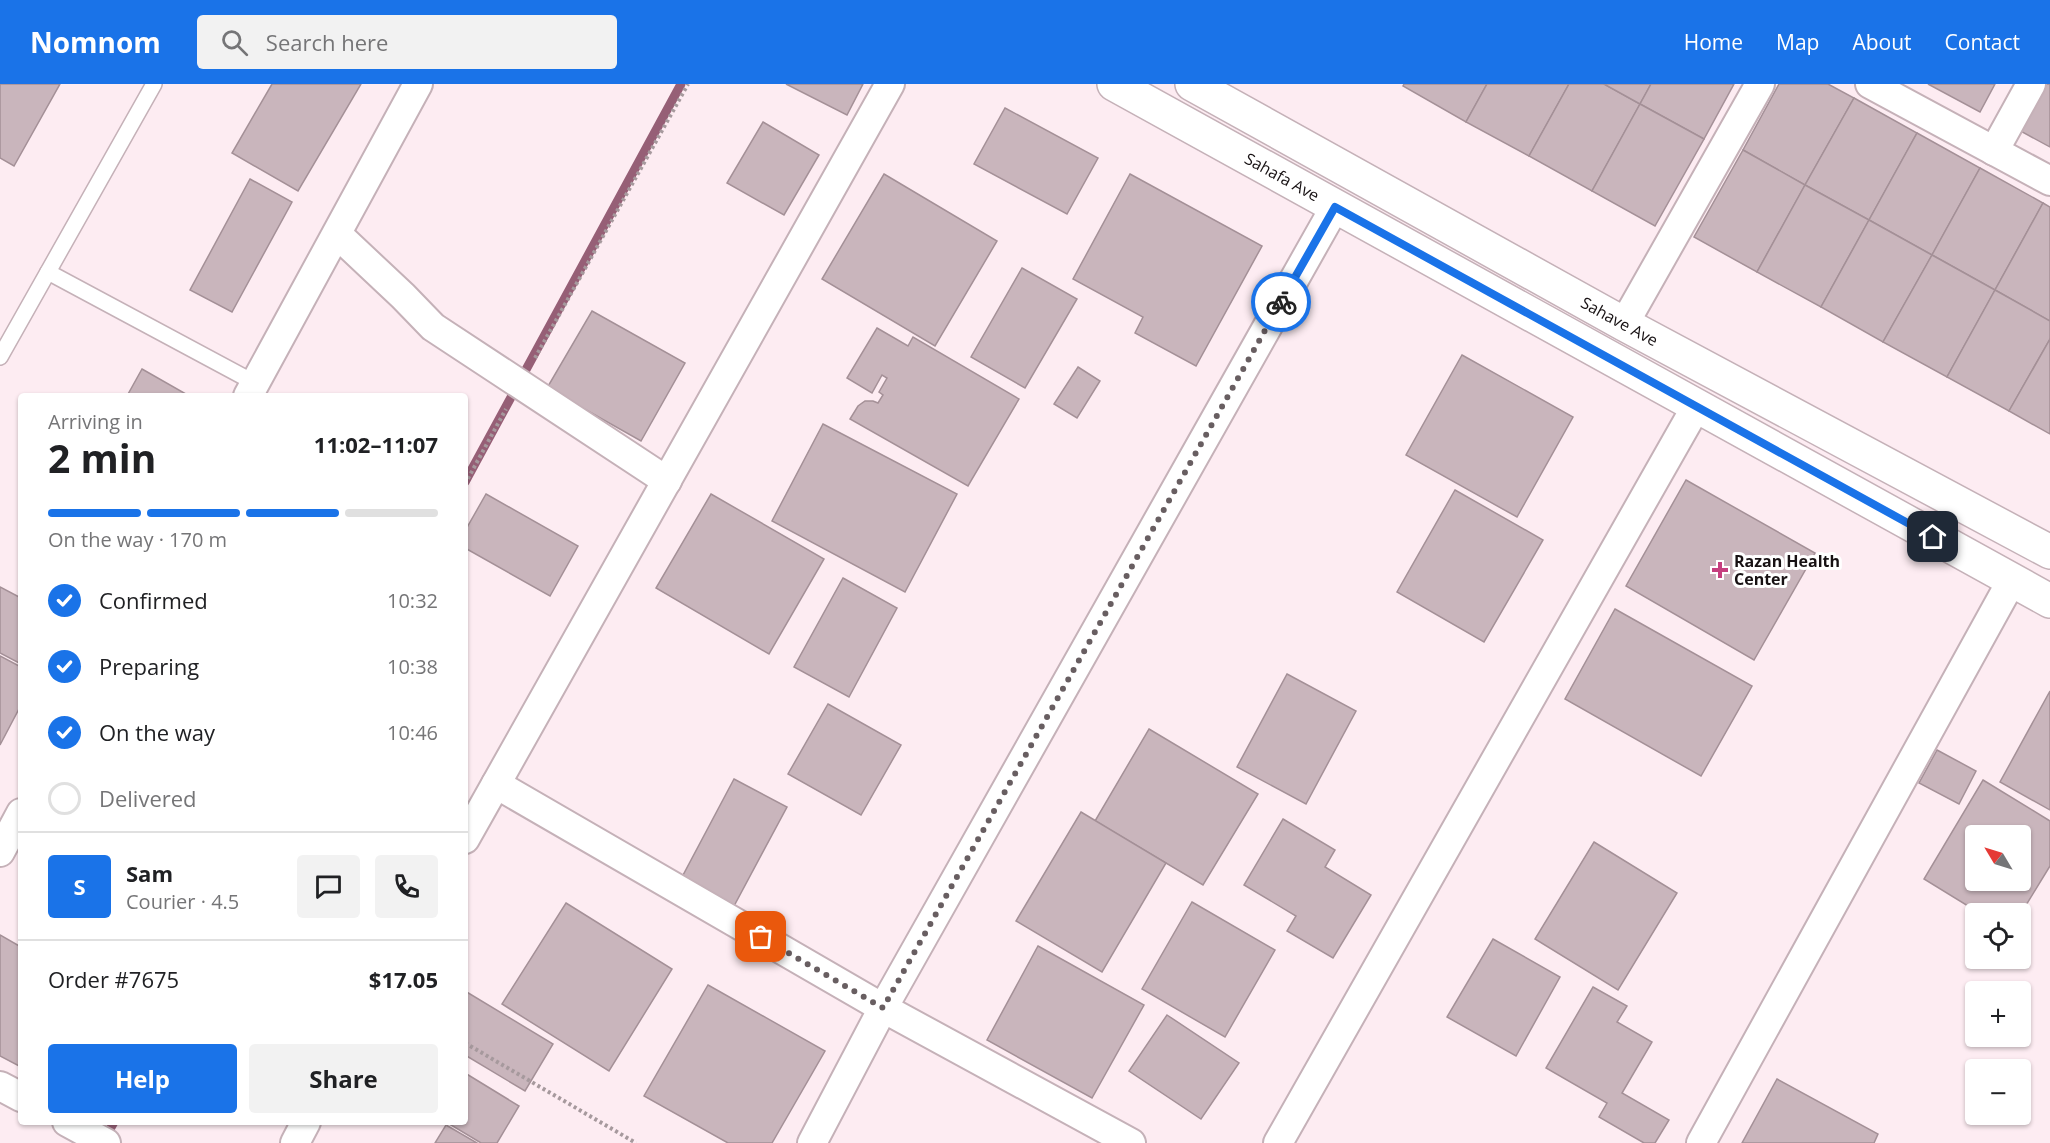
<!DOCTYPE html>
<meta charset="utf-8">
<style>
body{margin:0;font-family:"Open Sans",sans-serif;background:#f2f2f2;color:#202124;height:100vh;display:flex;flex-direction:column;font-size:22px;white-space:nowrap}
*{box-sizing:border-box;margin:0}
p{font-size:20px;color:#757577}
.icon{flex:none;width:33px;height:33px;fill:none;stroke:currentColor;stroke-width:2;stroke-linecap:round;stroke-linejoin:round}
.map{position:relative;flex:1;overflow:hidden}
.side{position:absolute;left:18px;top:309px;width:450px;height:732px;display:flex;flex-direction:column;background:#fff;border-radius:6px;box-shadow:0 2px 4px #0004}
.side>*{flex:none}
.needle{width:39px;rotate:308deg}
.buttons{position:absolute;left:1965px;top:741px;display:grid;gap:12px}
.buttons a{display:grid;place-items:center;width:66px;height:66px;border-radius:6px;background:#fff;box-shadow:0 2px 4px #0004;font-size:30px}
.pin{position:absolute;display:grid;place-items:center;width:51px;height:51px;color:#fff;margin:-26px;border-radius:12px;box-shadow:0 3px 9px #0006}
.courier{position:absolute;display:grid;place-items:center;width:60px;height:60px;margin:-30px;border:4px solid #1a73e8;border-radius:50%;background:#fff;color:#222;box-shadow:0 2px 8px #0007}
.headline em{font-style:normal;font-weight:700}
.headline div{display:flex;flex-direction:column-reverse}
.headline{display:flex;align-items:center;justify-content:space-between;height:102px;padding:0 30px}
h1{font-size:39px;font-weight:700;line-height:45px}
.bar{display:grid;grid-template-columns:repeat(4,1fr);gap:9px 6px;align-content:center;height:72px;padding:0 30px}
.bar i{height:8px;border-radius:4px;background:#e0e0e0}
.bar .active{background:#1a73e8}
.bar p{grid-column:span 4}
.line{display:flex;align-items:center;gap:15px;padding:0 30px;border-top:2px solid #e0e0e0}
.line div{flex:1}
.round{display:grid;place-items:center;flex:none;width:63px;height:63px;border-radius:6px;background:#f2f2f2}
ol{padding:0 30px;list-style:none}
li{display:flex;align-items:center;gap:18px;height:66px}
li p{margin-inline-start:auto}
li .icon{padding:6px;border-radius:50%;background:#1a73e8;color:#fff;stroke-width:4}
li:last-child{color:#757577}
li i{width:33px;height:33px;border:3px solid #e0e0e0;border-radius:50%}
.cta{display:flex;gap:12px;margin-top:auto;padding:12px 30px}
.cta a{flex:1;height:69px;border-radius:6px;background:#1a73e8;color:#fff;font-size:24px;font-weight:700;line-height:69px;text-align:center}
.cta a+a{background:#f2f2f2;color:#202124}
header{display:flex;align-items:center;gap:36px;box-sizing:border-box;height:84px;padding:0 30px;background:#1a73e8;color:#fff}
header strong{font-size:28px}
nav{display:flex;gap:33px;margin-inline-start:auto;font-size:21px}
.search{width:420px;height:54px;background:#f2f2f2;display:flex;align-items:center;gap:15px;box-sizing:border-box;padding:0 21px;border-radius:6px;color:#757577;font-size:22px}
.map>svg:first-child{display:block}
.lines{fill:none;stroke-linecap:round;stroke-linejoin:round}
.stream{stroke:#965f76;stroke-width:9}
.building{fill:#c9b5bc;stroke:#a49097;stroke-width:1.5;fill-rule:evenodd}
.lane-casing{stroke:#c5b1b8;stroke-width:18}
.street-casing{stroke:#c5b1b8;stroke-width:32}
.secondary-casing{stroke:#c5b1b8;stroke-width:36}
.path{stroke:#a6999d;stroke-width:4;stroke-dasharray:3 3;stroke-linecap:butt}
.lane{stroke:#fff;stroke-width:15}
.street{stroke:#fff;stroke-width:28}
.secondary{stroke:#fff;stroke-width:33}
.done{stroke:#685e61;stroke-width:6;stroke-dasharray:0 10.8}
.route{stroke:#1a73e8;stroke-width:8}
.poi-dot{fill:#c53f7f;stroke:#fff;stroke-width:2}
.labels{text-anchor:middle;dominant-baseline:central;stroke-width:6;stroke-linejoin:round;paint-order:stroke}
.street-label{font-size:16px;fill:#171113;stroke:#fff}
.poi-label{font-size:16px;font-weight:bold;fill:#171113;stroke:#fff;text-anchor:start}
</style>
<header>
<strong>Nomnom</strong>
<div class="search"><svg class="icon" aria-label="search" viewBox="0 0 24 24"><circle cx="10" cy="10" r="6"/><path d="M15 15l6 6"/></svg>Search here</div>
<nav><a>Home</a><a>Map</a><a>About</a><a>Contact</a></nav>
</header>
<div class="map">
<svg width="2050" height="1059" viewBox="0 0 2050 1059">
<rect width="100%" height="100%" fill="#fdecf2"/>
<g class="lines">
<g class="stream">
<path d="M465 398 681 0"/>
<path d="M105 1054 114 1038"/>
</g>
</g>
<g class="building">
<path d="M0 0H60L14 82 0 74Z"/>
<path d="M272 0H361L298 107 232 69Z"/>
<path d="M786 0H863L847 31Z"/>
<path d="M1404 0H1487L1466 38 1403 2Z"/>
<path d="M1487 0H1569L1529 72 1466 38Z"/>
<path d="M1569 0H1604L1640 20 1592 107 1529 72Z"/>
<path d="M1604 0H1651L1640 20Z"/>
<path d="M1651 0H1734L1704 55 1640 20Z"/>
<path d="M1779 0H1828L1854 14 1805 101 1743 66Z"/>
<path d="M1928 0H1995L1980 28Z"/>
<path d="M2040 0H2050V63L2015 44Z"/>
<path d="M1854 14 1917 49 1869 136 1805 101Z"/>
<path d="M1640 20 1704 55 1655 142 1592 107Z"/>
<path d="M1005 24 1098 74 1067 130 974 80Z"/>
<path d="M763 38 819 71 784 131 727 99Z"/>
<path d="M1917 49 1980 84 1932 171 1869 136Z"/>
<path d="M1743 66 1805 101 1757 188 1694 153Z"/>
<path d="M1980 84 2043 119 1995 206 1932 171Z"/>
<path d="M884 90 997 157 935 262 822 195Z"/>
<path d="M1130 90 1262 162 1196 282 1135 249 1143 233 1073 195Z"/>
<path d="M250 95 292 118 232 228 190 206Z"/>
<path d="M1805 101 1869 136 1821 223 1757 188Z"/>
<path d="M2043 119 2050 123V237L1995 206Z"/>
<path d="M1869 136 1932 171 1883 258 1821 223Z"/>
<path d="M1932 171 1995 206 1947 293 1883 258Z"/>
<path d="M1022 184 1077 215 1025 304 971 273Z"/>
<path d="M1995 206 2050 237V255L2009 327 1947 293Z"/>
<path d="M592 227 685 279 641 357 547 304Z"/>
<path d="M877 244 908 262 913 253 1019 315 968 402 850 335 858 322 865 317H873L878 319 883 311 879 308 887 294 882 291 872 309 847 294Z"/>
<path d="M2050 255V350L2009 327Z"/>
<path d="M1462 271 1573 333 1517 433 1406 371Z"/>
<path d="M1078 283 1100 297 1077 334 1054 320Z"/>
<path d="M142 285 186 310 185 312H127Z"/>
<path d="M823 340 957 410 905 508 772 437Z"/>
<path d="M1686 396 1815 469 1754 576 1626 502Z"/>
<path d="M1455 406 1543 456 1484 558 1397 508Z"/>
<path d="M486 410 578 462 550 512 465 464V447Z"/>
<path d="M711 410 824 475 769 570 656 504Z"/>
<path d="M843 494 897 524 849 613 794 583Z"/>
<path d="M0 503 21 514V580L0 569Z"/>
<path d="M1615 525 1752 602 1701 692 1565 615Z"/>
<path d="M0 572 21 583V621L0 661Z"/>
<path d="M1287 590 1356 627 1306 720 1237 683Z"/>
<path d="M2050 607V726L2000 698Z"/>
<path d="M828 620 901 661 861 731 788 690Z"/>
<path d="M1149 645 1258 710 1203 801 1095 737Z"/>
<path d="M1937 666 1976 687 1959 720 1919 699Z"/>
<path d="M734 695 787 723 734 822 681 795Z"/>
<path d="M1983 696 2050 737V782L2020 831 1981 830 1924 795ZM1976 752H2020V796H1976Z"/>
<path d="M1081 728 1166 779 1102 888 1016 837Z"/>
<path d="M1283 735 1335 766 1325 783 1371 811 1333 874 1287 847 1296 832 1244 801Z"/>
<path d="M1594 758 1677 809 1618 906 1535 855Z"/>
<path d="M1192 818 1275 866 1225 953 1142 905Z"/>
<path d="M566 819 672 885 609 987 502 920Z"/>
<path d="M0 851 21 863V983L0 972Z"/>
<path d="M1493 855 1560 893 1516 972 1447 933Z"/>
<path d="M1038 862 1144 921 1092 1014 987 956Z"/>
<path d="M708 901 825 967 772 1059H728L644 1012Z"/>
<path d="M1593 903 1627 922 1617 938 1652 958 1622 1009 1669 1036 1655 1059H1644L1599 1033 1607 1019 1546 984Z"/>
<path d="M465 907 553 960 525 1007 465 971Z"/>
<path d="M1167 931 1239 979 1201 1035 1129 987Z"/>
<path d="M465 989 519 1022 497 1059H481L446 1038H465Z"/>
<path d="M1777 995 1878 1050 1874 1059H1742Z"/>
<path d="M446 1041 477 1059H435Z"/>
</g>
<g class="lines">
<g class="lane-casing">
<g id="lane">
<path d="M48 188 255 299"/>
<path d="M0 273 154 0"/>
</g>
</g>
<g class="street-casing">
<g id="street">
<path d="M1870 0 2050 97"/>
<path d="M1994 67 2031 0"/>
<path d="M337 150 403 212 433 243 667 397"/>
<path d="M1624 240 1760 0"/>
<path d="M248 312 418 0"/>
<path d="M496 700 883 924 1131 1059"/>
<path d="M465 755 890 0"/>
<path d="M0 768 21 729"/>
<path d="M0 1002 21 1013"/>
<path d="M67 1038 106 1059"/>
<path d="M295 1059 306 1038"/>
<path d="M812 1059 883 924 1335 123"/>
<path d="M1278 1059 1696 323"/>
<path d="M1701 1059 2012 496"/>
</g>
</g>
<g class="secondary-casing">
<g id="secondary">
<path id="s1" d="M1114 0 2050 517"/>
<path id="s2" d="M1192 0 1624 240 2050 468"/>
</g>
</g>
<g class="path">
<path d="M535 274 688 0"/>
<path d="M465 400 506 325"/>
<path d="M465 959 636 1059"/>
</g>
<use href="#lane" class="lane"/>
<use href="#street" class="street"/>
<use href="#secondary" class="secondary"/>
</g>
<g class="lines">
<path class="done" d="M761 853 883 924 1281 218"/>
<path class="route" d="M1281 218 1335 123 1933 453"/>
</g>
<path class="poi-dot" d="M1717 477h6v6h6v6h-6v6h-6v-6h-6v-6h6z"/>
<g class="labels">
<g class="street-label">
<text stroke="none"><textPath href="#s1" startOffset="192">Sahafa Ave</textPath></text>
<text stroke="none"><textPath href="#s2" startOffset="489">Sahave Ave</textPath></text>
</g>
<g class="poi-label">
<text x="1734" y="477">Razan Health<tspan x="1734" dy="18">Center</tspan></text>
</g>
</g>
</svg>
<div class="buttons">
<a><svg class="needle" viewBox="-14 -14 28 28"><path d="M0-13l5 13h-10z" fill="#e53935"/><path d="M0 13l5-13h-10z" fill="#757577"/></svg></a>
<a><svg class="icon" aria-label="locate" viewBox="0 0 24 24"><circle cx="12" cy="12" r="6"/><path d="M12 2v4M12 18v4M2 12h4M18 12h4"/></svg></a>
<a>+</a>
<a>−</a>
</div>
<div class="pin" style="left:761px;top:853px;background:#ea580c"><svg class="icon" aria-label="bag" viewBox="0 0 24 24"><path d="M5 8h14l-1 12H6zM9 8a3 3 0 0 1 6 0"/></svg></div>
<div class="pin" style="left:1933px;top:453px;background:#1f2937"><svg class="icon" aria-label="home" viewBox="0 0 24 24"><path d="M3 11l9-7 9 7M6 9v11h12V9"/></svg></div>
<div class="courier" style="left:1281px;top:218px"><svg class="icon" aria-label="bike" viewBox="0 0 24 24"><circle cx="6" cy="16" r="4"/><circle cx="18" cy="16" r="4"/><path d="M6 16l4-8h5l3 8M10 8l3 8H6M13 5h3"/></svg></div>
<section class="side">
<div class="headline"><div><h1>2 min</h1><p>Arriving in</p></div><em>11:02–11:07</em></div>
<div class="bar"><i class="active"></i><i class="active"></i><i class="active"></i><i></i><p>On the way · 170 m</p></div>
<ol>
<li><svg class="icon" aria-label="check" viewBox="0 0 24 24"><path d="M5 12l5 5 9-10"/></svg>Confirmed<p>10:32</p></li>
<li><svg class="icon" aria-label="check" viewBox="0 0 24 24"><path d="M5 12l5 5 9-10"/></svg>Preparing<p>10:38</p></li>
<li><svg class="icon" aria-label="check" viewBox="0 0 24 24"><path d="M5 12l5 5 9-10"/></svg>On the way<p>10:46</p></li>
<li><i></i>Delivered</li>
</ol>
<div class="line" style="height:108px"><b class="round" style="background:#1a73e8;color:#fff">S</b><div><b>Sam</b><p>Courier · 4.5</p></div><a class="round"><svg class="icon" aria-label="chat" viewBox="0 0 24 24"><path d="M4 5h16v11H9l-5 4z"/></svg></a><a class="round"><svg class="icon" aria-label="phone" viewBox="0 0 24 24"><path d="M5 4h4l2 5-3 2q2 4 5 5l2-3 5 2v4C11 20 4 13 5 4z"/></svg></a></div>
<div class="line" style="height:78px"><div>Order #7675</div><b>$17.05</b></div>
<div class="cta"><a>Help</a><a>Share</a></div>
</section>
</div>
